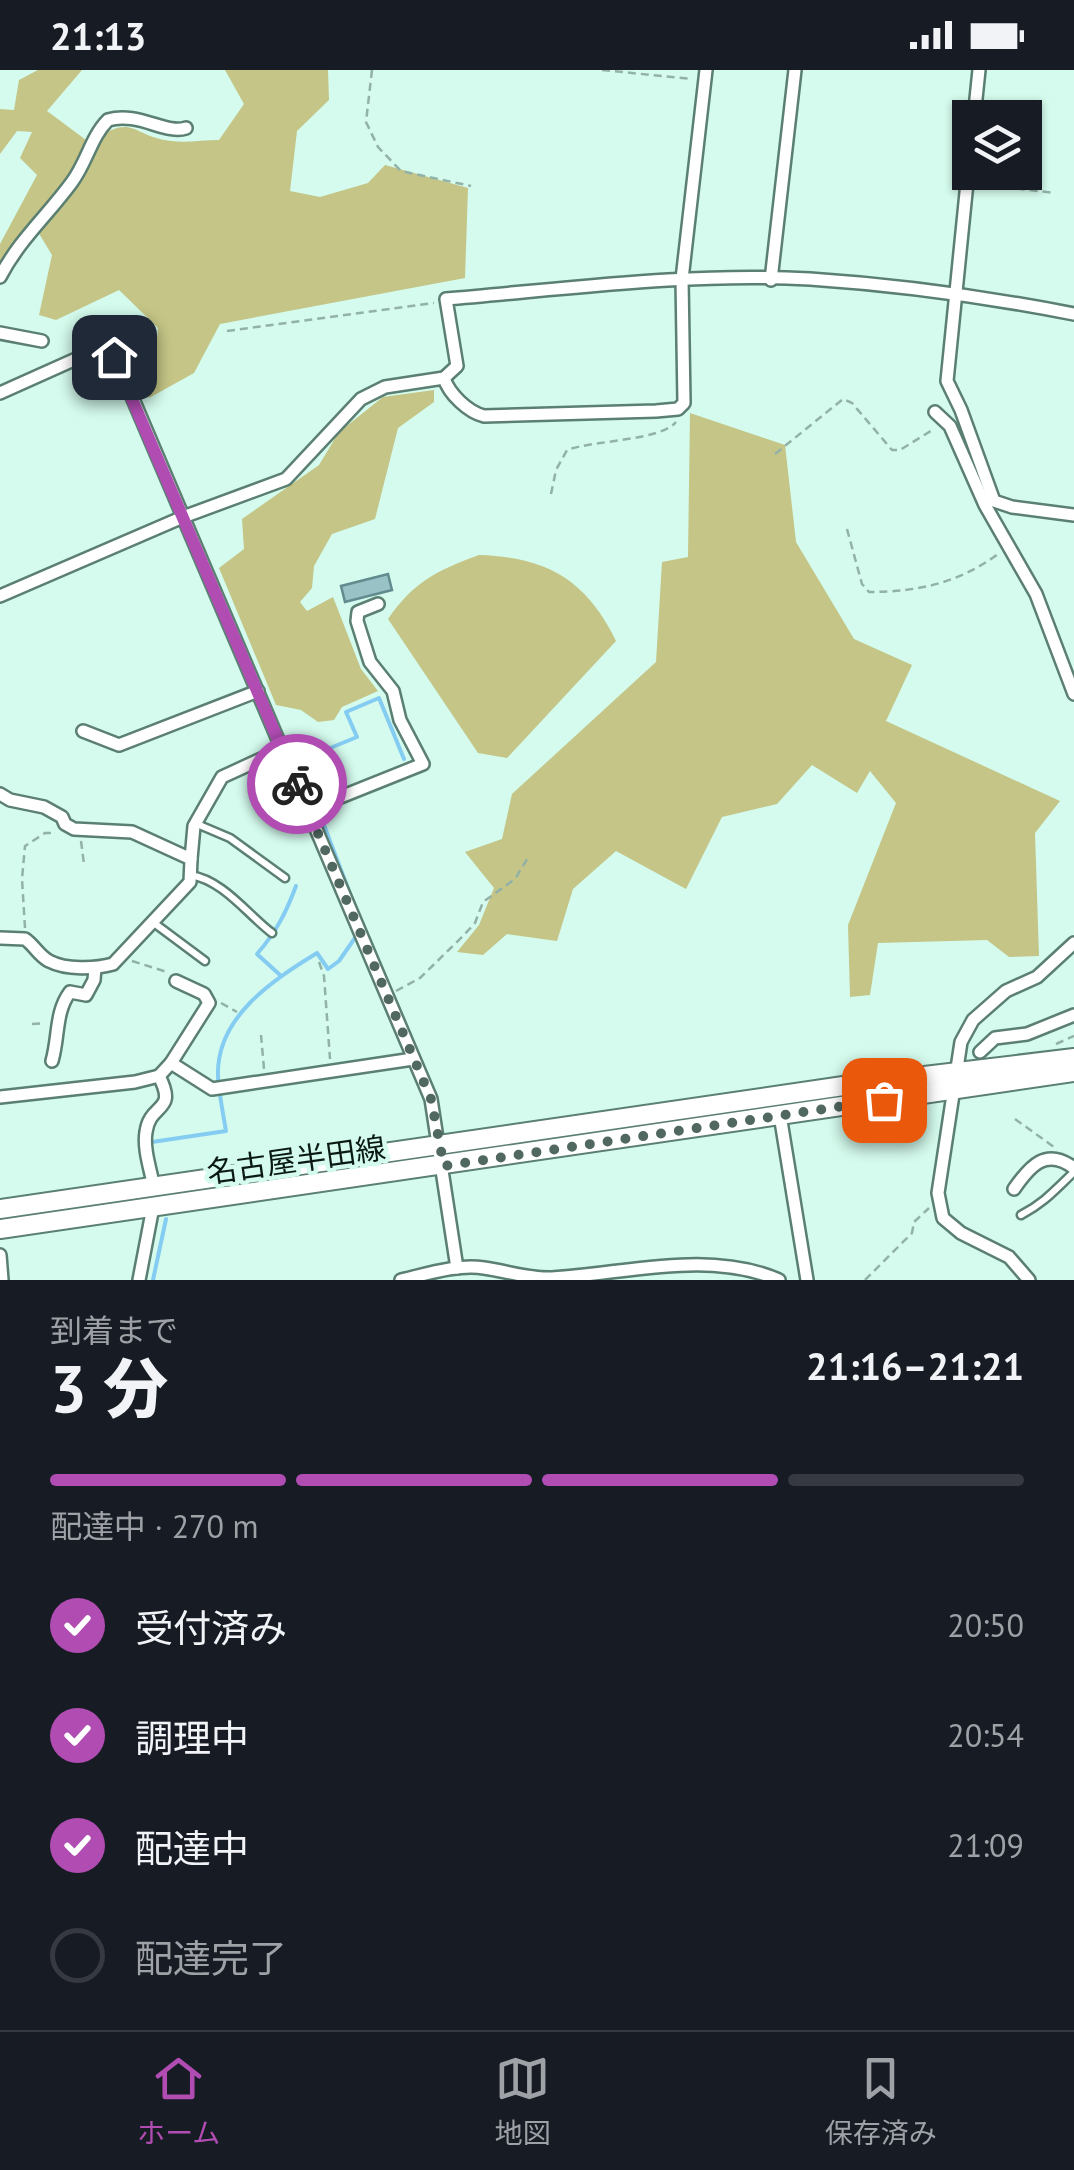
<!DOCTYPE html>
<html lang="ja">
<meta charset="utf-8">
<style>
body{margin:0;font-family:"PT Sans","Noto Sans JP",sans-serif;background:#242831;color:#f1f3f6;height:100vh;display:flex;flex-direction:column;font-size:38px;white-space:nowrap}
*{box-sizing:border-box;margin:0}
p{font-size:32px;color:#9ea1a6}
.icon{flex:none;width:55px;height:55px;fill:none;stroke:currentColor;stroke-width:2;stroke-linecap:round;stroke-linejoin:round}
.map{position:relative;height:1210px;overflow:hidden}
.sheet{display:flex;flex-direction:column;background:#171b24;flex:1}
.sheet>*{flex:none}
.buttons{position:absolute;left:952px;top:30px;display:grid;gap:20px}
.buttons a{display:grid;place-items:center;width:90px;height:90px;border-radius:0px;background:#171b24;box-shadow:0 2px 8px #0004;font-size:50px}
.pin{position:absolute;display:grid;place-items:center;width:85px;height:85px;color:#fff;margin:-42px;border-radius:20px;box-shadow:0 5px 15px #0006}
.courier{position:absolute;display:grid;place-items:center;width:100px;height:100px;margin:-50px;border:8px solid #b04cb2;border-radius:50%;background:#fff;color:#222;box-shadow:0 2px 12px #0007}
.headline em{font-style:normal;font-weight:800}
.headline div{display:flex;flex-direction:column-reverse}
.headline{display:flex;align-items:center;justify-content:space-between;height:170px;padding:0 50px}
h1{font-size:65px;font-weight:800;line-height:75px}
.bar{display:grid;grid-template-columns:repeat(4,1fr);gap:15px 10px;align-content:center;height:120px;padding:0 50px}
.bar i{height:12px;border-radius:8px;background:#363941}
.bar .active{background:#b04cb2}
.bar p{grid-column:span 4}
ol{padding:0 50px;list-style:none}
li{display:flex;align-items:center;gap:30px;height:110px}
li p{margin-inline-start:auto}
li .icon{padding:10px;border-radius:50%;background:#b04cb2;color:#fff;stroke-width:4}
li:last-child{color:#9ea1a6}
li i{width:55px;height:55px;border:5px solid #363941;border-radius:50%}
.status{display:flex;justify-content:space-between;align-items:center;height:70px;padding:0 50px;background:#171b24;direction:ltr}
.status svg{height:28px;fill:currentColor}
.dock{display:flex;justify-content:space-around;align-items:center;height:140px;border-top:2px solid #363941;background:#171b24;font-size:28px;color:#9ea1a6}
.dock a{display:grid;justify-items:center;gap:5px}
.dock .active{color:#b04cb2}
.map>svg:first-child{display:block}
.green{fill:#c4c586}
.lines{fill:none;stroke-linecap:round;stroke-linejoin:round}
.stream{stroke:#85ccf2;stroke-width:4}
.building{fill:#98c2c5;stroke:#628b8e;stroke-width:2.5}
.service-casing{stroke:#5b7f72;stroke-width:11}
.minor-casing{stroke:#5b7f72;stroke-width:16}
.primary-casing{stroke:#5b7f72;stroke-width:22}
.path{stroke:#93b2a7;stroke-width:2.5;stroke-dasharray:8 5;stroke-linecap:butt}
.service{stroke:#fff;stroke-width:6}
.minor{stroke:#fff;stroke-width:11}
.primary{stroke:#fff;stroke-width:18}
.done{stroke:#516860;stroke-width:10;stroke-dasharray:0 18}
.route{stroke:#b04cb2;stroke-width:12}
.labels{text-anchor:middle;dominant-baseline:central;stroke-width:9;stroke-linejoin:round;paint-order:stroke}
.street-label{font-size:30px;fill:#0a1914;stroke:#d4fbed}
</style>
<div class="status"><b>21:13</b><svg viewBox="0 0 49 12"><path d="M0 12V9h3v3zM5 12V6h3v6zM10 12V3h3v9zM15 12V0h3v12zM26 1h20v11H26zM47 4h2v5h-2z"/></svg></div>
<div class="map">
<svg width="1074" height="1210" viewBox="0 0 1074 1210">
<rect width="100%" height="100%" fill="#d4fbed"/>
<g class="green">
<path d="M38 0H82L47 41 90 73C134 41 130 66 171 71 186 73 204 70 219 70L244 34 225 0H328L329 30 297 61 290 121 320 127 368 113 385 95 468 118 465 208 220 254 194 303 149 328 134 296 155 286 158 258 119 220 56 250 39 245 52 185 32 152 0 212V174L37 105 20 88 32 62 17 61 0 84V39L14 40 19 10Z"/>
<path d="M434 320V332L398 358 375 449 332 464 314 496 312 518 300 532 307 541 333 527 361 599 378 621 342 637 334 650 318 652 301 640 276 635 219 498 244 479 242 449 319 395 339 362 383 327Z"/>
<path d="M690 343 785 375 796 472 854 569 912 595 886 651 1060 731 1035 763 1039 886 1009 887 987 870 878 873 870 925 850 927 848 855 896 733 870 701 857 723 812 695 777 734 722 747 686 819 616 781 573 819 557 871 507 864 483 885 457 882 479 855 494 818 465 782 502 769 512 724 656 592 662 492 688 487Z"/>
<path d="M479 485C546 487 586 509 616 571L507 688 478 683 388 549C413 512 438 500 479 485Z"/>
</g>
<g class="lines">
<g class="stream">
<path d="M309 728 296 692 357 667 346 642 379 628 404 689"/>
<path d="M319 742 363 858"/>
<path d="M280 905 257 884C276 862 286 843 296 816"/>
<path d="M152 1072 226 1061C223 1043 219 1024 218 1006 216 947 273 910 317 883L328 899 339 891 357 865"/>
<path d="M153 1210 166 1149"/>
</g>
</g>
<path class="building" d="M388 504 392 520 345 532 341 516Z"/>
<g class="lines">
<g class="service-casing">
<g id="service">
<path d="M197 754 230 768 285 808"/>
<path d="M190 805C223 810 247 844 272 863"/>
<path d="M154 853 205 891"/>
<path d="M1021 1145C1044 1133 1055 1120 1074 1102"/>
</g>
</g>
<g class="minor-casing">
<g id="minor">
<path d="M974 48 979 0"/>
<path d="M970 83 947 311 961 340 994 431 1012 437 1074 445"/>
<path d="M0 207C19 170 48 145 72 112 87 92 91 67 108 50 138 41 166 65 186 58"/>
<path d="M771 210 795 0"/>
<path d="M0 263 42 271"/>
<path d="M444 308C449 324 468 342 484 346L656 341 678 339 684 333 682 209 706 0"/>
<path d="M0 323 96 280 109 283 118 294 431 1029 457 1198"/>
<path d="M935 342 950 356 985 435 1036 524 1074 624"/>
<path d="M0 526 183 447 286 409 361 329 385 317 444 308 457 296 446 229C566 219 689 202 810 209 899 215 987 227 1074 244"/>
<path d="M83 661 119 675 258 621"/>
<path d="M0 724 10 730 44 737 62 747 65 754 74 759 132 762 191 789 190 812 113 894C95 899 66 900 49 891 39 886 34 875 25 869L0 868"/>
<path d="M308 740 423 694 400 650 393 621 370 592 357 551 358 542 378 534"/>
<path d="M191 789 194 756 222 707 283 679"/>
<path d="M980 982 995 968 1027 964 1074 945"/>
<path d="M52 991C59 967 55 942 70 922L86 925 94 910 95 898"/>
<path d="M171 993 209 933 204 924 176 911"/>
<path d="M0 1027 135 1012 159 1006"/>
<path d="M780 1045 807 1210"/>
<path d="M154 1118C151 1101 143 1079 146 1062 150 1032 178 1043 159 1006L171 993 212 1019 413 989"/>
<path d="M1014 1119C1030 1096 1046 1077 1074 1098"/>
<path d="M0 1185 2 1210"/>
<path d="M139 1210 153 1137"/>
<path d="M401 1210C427 1204 457 1194 484 1198 507 1201 528 1209 552 1208 625 1204 708 1179 779 1210"/>
<path d="M1029 1210 1009 1187 961 1163 943 1148 938 1123 961 972 973 950 1006 921 1037 907 1074 873"/>
</g>
</g>
<g class="primary-casing">
<g id="primary">
<path d="M0 1139 857 1014 1074 988"/>
<path d="M0 1159 1074 1002"/>
</g>
</g>
<g class="path">
<path d="M372 0 366 52 378 77 401 101 471 116"/>
<path d="M602 0 692 9"/>
<path d="M978 114 1055 123"/>
<path d="M227 261 434 233"/>
<path d="M130 289 153 283"/>
<path d="M775 384 843 329 852 333 892 380H900L934 359"/>
<path d="M551 424 556 400 567 380C594 370 660 371 676 352"/>
<path d="M847 459 862 514 869 522C917 522 959 513 998 484"/>
<path d="M81 771 84 794"/>
<path d="M25 858 22 809 25 776 45 763H56"/>
<path d="M132 891 167 902"/>
<path d="M319 892 324 906 330 989"/>
<path d="M396 921 420 908 463 866 475 853 483 832 515 809 529 786"/>
<path d="M221 933 237 942"/>
<path d="M32 954 45 953"/>
<path d="M261 965 264 999"/>
<path d="M1056 974 1074 966"/>
<path d="M1015 1049 1054 1077"/>
<path d="M865 1210 912 1163 914 1152 929 1138"/>
</g>
<use href="#service" class="service"/>
<use href="#minor" class="minor"/>
<use href="#primary" class="primary"/>
</g>
<g class="lines">
<path class="done" d="M297 714 431 1029 444 1096 884 1030"/>
<path class="route" d="M114 287 297 714"/>
</g>
<g class="labels">
<g class="street-label">
<text transform="translate(296 1089) rotate(-8)">名古屋半田線</text>
</g>
</g>
</svg>
<div class="buttons">
<a><svg class="icon" aria-label="layers" viewBox="0 0 24 24"><path d="M12 4l9 5-9 5-9-5zM3 14l9 5 9-5"/></svg></a>
</div>
<div class="pin" style="left:884px;top:1030px;background:#ea580c"><svg class="icon" aria-label="bag" viewBox="0 0 24 24"><path d="M5 8h14l-1 12H6zM9 8a3 3 0 0 1 6 0"/></svg></div>
<div class="pin" style="left:114px;top:287px;background:#1f2937"><svg class="icon" aria-label="home" viewBox="0 0 24 24"><path d="M3 11l9-7 9 7M6 9v11h12V9"/></svg></div>
<div class="courier" style="left:297px;top:714px"><svg class="icon" aria-label="bike" viewBox="0 0 24 24"><circle cx="6" cy="16" r="4"/><circle cx="18" cy="16" r="4"/><path d="M6 16l4-8h5l3 8M10 8l3 8H6M13 5h3"/></svg></div>
</div>
<section class="sheet">
<div class="headline"><div><h1>3 分</h1><p>到着まで</p></div><em>21:16–21:21</em></div>
<div class="bar"><i class="active"></i><i class="active"></i><i class="active"></i><i></i><p>配達中 · 270 m</p></div>
<ol>
<li><svg class="icon" aria-label="check" viewBox="0 0 24 24"><path d="M5 12l5 5 9-10"/></svg>受付済み<p>20:50</p></li>
<li><svg class="icon" aria-label="check" viewBox="0 0 24 24"><path d="M5 12l5 5 9-10"/></svg>調理中<p>20:54</p></li>
<li><svg class="icon" aria-label="check" viewBox="0 0 24 24"><path d="M5 12l5 5 9-10"/></svg>配達中<p>21:09</p></li>
<li><i></i>配達完了</li>
</ol>
</section>
<nav class="dock">
<a class="active"><svg class="icon" aria-label="home" viewBox="0 0 24 24"><path d="M3 11l9-7 9 7M6 9v11h12V9"/></svg>ホーム</a>
<a><svg class="icon" aria-label="map" viewBox="0 0 24 24"><path d="M3 6l6-2 6 2 6-2v14l-6 2-6-2-6 2zM9 4v14M15 6v14"/></svg>地図</a>
<a><svg class="icon" aria-label="saved" viewBox="0 0 24 24"><path d="M7 4h10v16l-5-4-5 4z"/></svg>保存済み</a>
</nav>
